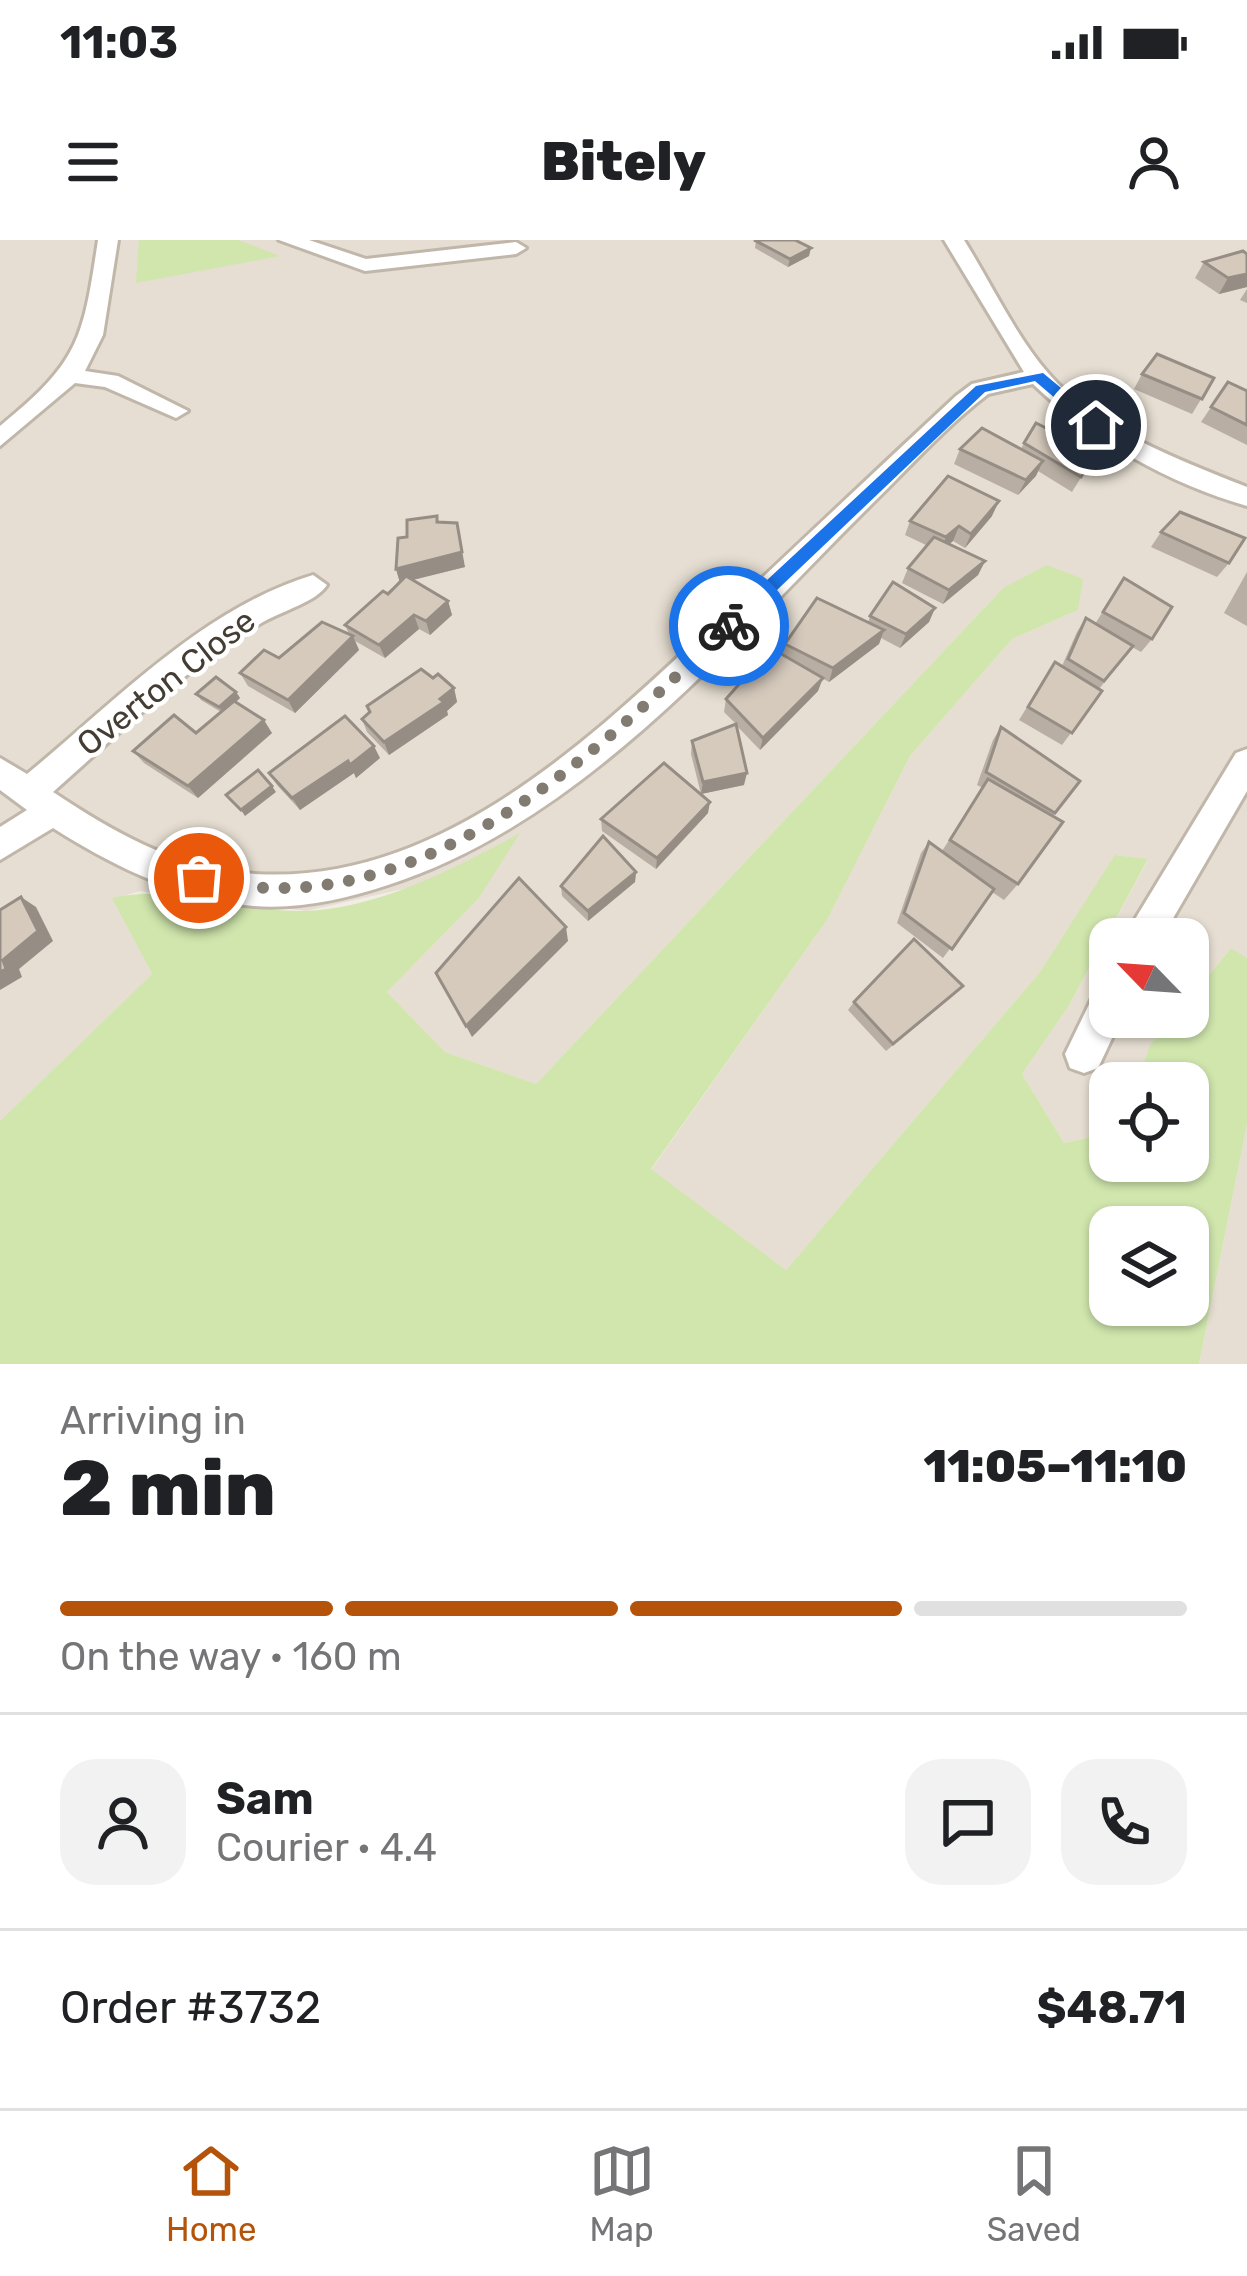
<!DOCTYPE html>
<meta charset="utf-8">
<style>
body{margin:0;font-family:Rubik,sans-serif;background:#f2f2f2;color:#202124;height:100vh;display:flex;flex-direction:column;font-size:45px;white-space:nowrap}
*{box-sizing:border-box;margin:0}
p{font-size:39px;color:#757577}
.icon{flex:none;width:66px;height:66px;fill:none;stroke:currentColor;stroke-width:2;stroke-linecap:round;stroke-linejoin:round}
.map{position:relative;height:1124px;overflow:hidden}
.details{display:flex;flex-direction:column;background:#fff;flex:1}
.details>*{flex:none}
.needle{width:78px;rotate:295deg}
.controls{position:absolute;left:1089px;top:678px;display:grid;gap:24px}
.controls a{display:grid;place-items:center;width:120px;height:120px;border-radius:24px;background:#fff;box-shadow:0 3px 9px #0004;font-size:60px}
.pin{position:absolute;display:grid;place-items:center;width:102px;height:102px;color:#fff;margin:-51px;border:6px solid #fff;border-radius:50%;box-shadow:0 3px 12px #0007}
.courier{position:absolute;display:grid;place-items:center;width:120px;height:120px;margin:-60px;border:9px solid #1a73e8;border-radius:50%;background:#fff;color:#222;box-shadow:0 3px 15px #0007}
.summary em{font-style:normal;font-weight:800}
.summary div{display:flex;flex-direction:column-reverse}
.summary{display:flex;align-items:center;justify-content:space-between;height:204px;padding:0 60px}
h1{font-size:78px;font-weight:800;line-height:90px}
.bar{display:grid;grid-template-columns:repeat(4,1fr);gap:18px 12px;align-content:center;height:144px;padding:0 60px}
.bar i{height:15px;border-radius:9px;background:#e0e0e0}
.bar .current{background:#b45309}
.bar p{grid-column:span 4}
.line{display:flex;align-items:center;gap:30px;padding:0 60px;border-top:3px solid #e0e0e0}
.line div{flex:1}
.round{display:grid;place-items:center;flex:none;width:126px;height:126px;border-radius:36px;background:#f2f2f2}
.status{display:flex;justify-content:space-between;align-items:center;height:84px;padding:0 60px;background:#fff;direction:ltr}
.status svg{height:33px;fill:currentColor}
header{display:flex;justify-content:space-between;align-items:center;height:156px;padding:0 60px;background:#fff;font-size:54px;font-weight:800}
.menu{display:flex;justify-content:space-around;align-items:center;height:168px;border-top:3px solid #e0e0e0;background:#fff;font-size:33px;color:#757577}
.menu a{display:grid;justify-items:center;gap:6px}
.menu .current{color:#b45309}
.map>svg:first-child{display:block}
.residential{fill:#e6ded2}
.green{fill:#d0e6ad;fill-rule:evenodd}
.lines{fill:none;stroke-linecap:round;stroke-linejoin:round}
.minor-casing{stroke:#c0b7aa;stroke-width:6}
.minor{fill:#fff;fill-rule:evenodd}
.wall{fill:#b8aea3}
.shaded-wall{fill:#968d84}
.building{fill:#d6cabd;stroke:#968d84;stroke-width:3}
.route{fill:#1a73e8}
.done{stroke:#817b72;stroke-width:12;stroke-dasharray:0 21.6}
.labels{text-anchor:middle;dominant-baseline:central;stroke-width:9;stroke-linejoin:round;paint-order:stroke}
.street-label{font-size:33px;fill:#443d34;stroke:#fff}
</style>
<div class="status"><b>11:03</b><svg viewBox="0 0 49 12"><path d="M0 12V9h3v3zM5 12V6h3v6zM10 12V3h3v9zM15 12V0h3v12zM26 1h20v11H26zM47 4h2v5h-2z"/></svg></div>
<header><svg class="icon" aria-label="menu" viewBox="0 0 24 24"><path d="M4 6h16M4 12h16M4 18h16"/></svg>Bitely<svg class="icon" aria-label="person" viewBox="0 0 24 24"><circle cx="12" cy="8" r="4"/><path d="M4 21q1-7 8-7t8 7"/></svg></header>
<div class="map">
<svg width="1247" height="1124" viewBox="0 0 1247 1124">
<rect width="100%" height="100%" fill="#f2ede4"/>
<g class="residential">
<path d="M0 0H1247V718L1230 709 1188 760V699H1110V777H1174L1150 806 1137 843H1110V893L1064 903 1022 834 1068 767 1148 620 1116 615 1040 732 786 1030 651 930 827 680 910 516 1012 399 1078 370 1003 348 536 844 445 812 387 752 479 658 517 595 425 644 306 671 140 651 113 659 152 734 0 881Z"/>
<path d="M1247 884V1124H1199Z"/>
</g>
<g class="green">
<path d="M139 0H238L280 16 136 43Z"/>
<path d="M1047 325 1083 339 1078 370 1012 399 910 516 827 680 651 929 786 1030 1040 732 1115 615 1148 619 1068 767 1022 834 1064 903 1110 893V921H1188V843H1137L1150 805 1174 777H1188V760L1231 708 1247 718V884L1199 1124H0V881L152 734 112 658C176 643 240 672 304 671 378 669 457 627 520 593L479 658 387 752 445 812 536 844 1003 348ZM1110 987H1188V1065H1110Z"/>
</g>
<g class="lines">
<g class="minor-casing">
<g id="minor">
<path d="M98 0H118L103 95 85 131 118 136 188 171 176 178 105 147 75 143 0 206V186C80 121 83 99 98 0Z"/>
<path d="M279 0H309L366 19 516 2 526 8 516 14 365 31Z"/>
<path d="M944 0H964C991 43 1015 95 1048 133 1097 190 1179 220 1247 247V266C1170 244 1091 200 1033 144L988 154C950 183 916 220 882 254 736 397 588 580 388 645 340 661 287 672 237 664 170 654 110 624 53 588L0 620V587L27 570 0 550V518L27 534C114 463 203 368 313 335L327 345C316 362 282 371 263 382 186 427 120 493 53 552 110 590 172 626 243 633 445 653 609 481 744 355 814 289 885 222 956 156L972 144 1024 132Z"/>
<path d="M1247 509V551L1161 699H1123L1236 513Z"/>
<path d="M1110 743V777H1122L1098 828 1084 833 1070 828 1065 814 1097 748Z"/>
</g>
</g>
<use href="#minor" class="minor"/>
</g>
<g class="wall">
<path d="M756 1 809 16 788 27 755 8Z"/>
<path d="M1247 14V47L1219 54 1195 38 1204 22Z"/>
<path d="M1247 49V63L1240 60Z"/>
<path d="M1142 134 1214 138 1192 174 1134 149Z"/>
<path d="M1228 142 1247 151V205L1201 182Z"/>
<path d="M1024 203 1096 213 1072 252 1038 231 1018 255 954 224 960 209H1021Z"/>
<path d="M437 276 439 282 465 327 413 340 448 361 452 375 430 395 419 389 385 418 355 401 359 410 295 473 248 446 240 433 349 394 345 385 400 342 396 329 407 297Z"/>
<path d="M992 276 965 308 953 301 949 304 985 321 978 335 943 364 902 343 908 328 926 305 905 295 910 281Z"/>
<path d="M1161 292 1229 323 1217 337 1151 307Z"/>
<path d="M1247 332V386L1224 373Z"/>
<path d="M1124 338 1152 399 1141 412 1132 407 1099 449 1102 451 1062 505 1019 480 1055 422 1062 426 1077 392 1086 378 1095 384Z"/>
<path d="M935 368 929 382 900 408 881 398 879 404 829 442 822 438 818 451 760 510 736 485 744 545 701 554 691 514 692 501 736 484 724 472 726 459 782 414 785 404 868 383 870 376Z"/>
<path d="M433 438 454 448 457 462 447 471 448 475 389 515 367 492 362 479Z"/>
<path d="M236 452 240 458 236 462 272 493 198 558 144 523 133 511 196 493 221 472 201 460 196 454Z"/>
<path d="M1001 487 1080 541 1053 576 1018 644 1004 660 992 652 943 718 897 683 921 613 929 602 942 611 983 548 977 545 993 500Z"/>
<path d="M380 518 356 538 354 533 300 570 277 545 269 533Z"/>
<path d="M708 573 656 629 602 591 601 579Z"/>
<path d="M636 632 635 642 588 681 562 656 561 646Z"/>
<path d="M954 755 886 811 848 770 854 762Z"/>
</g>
<g class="shaded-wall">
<path d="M811 8 809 16 788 27 790 19Z"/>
<path d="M1247 34V47L1219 54 1228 38Z"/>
<path d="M1043 221 1036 236 1018 255 1026 240Z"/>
<path d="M999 261 992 276 965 308 971 294Z"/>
<path d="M457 283 465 327 400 343 396 329Z"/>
<path d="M959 286 953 301 940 312 946 297Z"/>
<path d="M985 321 978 335 943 364 949 350Z"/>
<path d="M448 361 452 375 430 395 426 381Z"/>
<path d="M935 368 929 382 900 408 906 394Z"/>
<path d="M414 375 419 389 385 418 379 405Z"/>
<path d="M884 390 879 404 829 442 833 428Z"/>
<path d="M353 396 359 410 295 473 288 460Z"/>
<path d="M823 438 818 451 760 510 763 498Z"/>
<path d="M454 448 457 462 447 471 448 475 389 515 384 502Z"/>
<path d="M236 452 240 458 223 473 219 467Z"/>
<path d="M264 480 272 493 198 558 188 546Z"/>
<path d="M374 506 380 518 356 538 354 533 300 570 292 558 348 521Z"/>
<path d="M747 533 744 545 701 554 703 542Z"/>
<path d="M272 546 276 552 245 576 241 570Z"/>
<path d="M710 562 708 573 656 629 657 618Z"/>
<path d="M636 632 635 642 588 681V671Z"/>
<path d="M21 657 36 667 53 701 19 729 22 737 0 750V732L3 720Z"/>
<path d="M566 687 568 701 472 797 466 786Z"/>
</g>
<g class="building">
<path d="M758 0H795L811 8 790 19 756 1Z"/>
<path d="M1243 11 1247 14V34L1228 38 1204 22Z"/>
<path d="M1157 114 1214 138 1202 159 1142 134Z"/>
<path d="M1228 142 1247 151V185L1211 167Z"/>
<path d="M1036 183 1096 213 1081 237 1024 203Z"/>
<path d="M982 188 1043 221 1026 240 960 209Z"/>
<path d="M948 236 999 261 971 294 959 286 946 297 910 281Z"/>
<path d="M1180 272 1245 298 1229 323 1161 292Z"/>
<path d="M437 276V282L457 283 462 312 396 329 398 298 407 297V280Z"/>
<path d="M934 297 985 321 949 350 908 328Z"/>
<path d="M406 336 448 361 426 381 414 375 379 405 345 385 383 351 388 354Z"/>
<path d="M1124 338 1172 367 1152 399 1103 372Z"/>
<path d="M893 342 935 368 906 394 870 376Z"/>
<path d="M817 358 884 390 833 428 785 404Z"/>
<path d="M1086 378 1133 406 1104 441 1068 419Z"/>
<path d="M322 382 353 396 288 460 240 433 264 410 279 418Z"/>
<path d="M771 408 823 438 763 498 726 459Z"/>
<path d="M1055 422 1102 451 1072 493 1028 467Z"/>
<path d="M421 429 433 438 438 434 454 448 440 459 444 462 384 502 362 479 370 472 367 466Z"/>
<path d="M216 437 236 452 219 467 196 454Z"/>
<path d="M234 461 264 480 188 546 133 511 174 475 196 493Z"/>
<path d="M345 476 374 506 350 525 348 521 292 558 269 533Z"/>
<path d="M736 484 747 533 703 542 692 501Z"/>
<path d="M1001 487 1080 541 1055 573 986 532Z"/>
<path d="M664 523 710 562 657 618 601 579Z"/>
<path d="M258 530 272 546 241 570 226 555Z"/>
<path d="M988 539 1063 582 1018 644 950 600Z"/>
<path d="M603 596 636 632 588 671 561 646Z"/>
<path d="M929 602 994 649 952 709 904 673Z"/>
<path d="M519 638 566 687 466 786 436 733Z"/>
<path d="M21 657 38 691 3 720 6 729 0 732V670Z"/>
<path d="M914 699 963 746 893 804 854 762Z"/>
</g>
<path class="route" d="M1043 133 1102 182V189H1091L1035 141 985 152 735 390H723V381L976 146Z"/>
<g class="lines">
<path class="done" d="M199 638C410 692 591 519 729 386"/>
</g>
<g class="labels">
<g class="street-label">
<text transform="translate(166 442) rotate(-38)">Overton Close</text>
</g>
</g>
</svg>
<div class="controls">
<a><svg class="needle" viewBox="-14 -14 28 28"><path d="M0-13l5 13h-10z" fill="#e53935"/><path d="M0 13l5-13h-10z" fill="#757577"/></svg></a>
<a><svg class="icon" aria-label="locate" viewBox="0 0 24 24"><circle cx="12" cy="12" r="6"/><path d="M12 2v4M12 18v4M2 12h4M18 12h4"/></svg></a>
<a><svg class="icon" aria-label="layers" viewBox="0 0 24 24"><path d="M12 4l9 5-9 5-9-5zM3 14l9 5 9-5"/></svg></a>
</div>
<div class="pin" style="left:199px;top:638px;background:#ea580c"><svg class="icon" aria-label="bag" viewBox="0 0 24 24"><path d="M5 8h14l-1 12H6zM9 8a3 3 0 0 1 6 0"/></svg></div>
<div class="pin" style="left:1096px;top:185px;background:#1f2937"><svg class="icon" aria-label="home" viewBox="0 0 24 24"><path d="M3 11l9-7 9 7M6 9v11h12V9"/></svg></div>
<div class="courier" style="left:729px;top:386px"><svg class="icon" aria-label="bike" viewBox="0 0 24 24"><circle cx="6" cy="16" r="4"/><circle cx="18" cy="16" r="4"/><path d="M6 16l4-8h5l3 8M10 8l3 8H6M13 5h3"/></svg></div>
</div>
<section class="details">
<div class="summary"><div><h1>2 min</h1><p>Arriving in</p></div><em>11:05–11:10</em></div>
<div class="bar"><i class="current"></i><i class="current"></i><i class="current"></i><i></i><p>On the way · 160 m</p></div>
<div class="line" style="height:216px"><a class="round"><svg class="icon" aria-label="person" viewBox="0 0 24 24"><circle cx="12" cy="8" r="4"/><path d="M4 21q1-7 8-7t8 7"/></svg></a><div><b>Sam</b><p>Courier · 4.4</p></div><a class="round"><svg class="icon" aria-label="chat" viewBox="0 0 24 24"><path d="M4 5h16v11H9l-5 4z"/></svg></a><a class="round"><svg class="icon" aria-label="phone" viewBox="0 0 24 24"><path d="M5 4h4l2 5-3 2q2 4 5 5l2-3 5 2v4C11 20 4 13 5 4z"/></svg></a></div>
<div class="line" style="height:156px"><div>Order #3732</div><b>$48.71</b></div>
</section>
<nav class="menu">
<a class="current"><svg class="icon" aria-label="home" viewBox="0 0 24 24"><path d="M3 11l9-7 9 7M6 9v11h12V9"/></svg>Home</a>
<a><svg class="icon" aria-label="map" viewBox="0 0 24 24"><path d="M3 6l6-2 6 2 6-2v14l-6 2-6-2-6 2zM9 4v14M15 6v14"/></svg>Map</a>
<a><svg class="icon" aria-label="saved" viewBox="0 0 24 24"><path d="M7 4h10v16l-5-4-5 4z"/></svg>Saved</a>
</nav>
